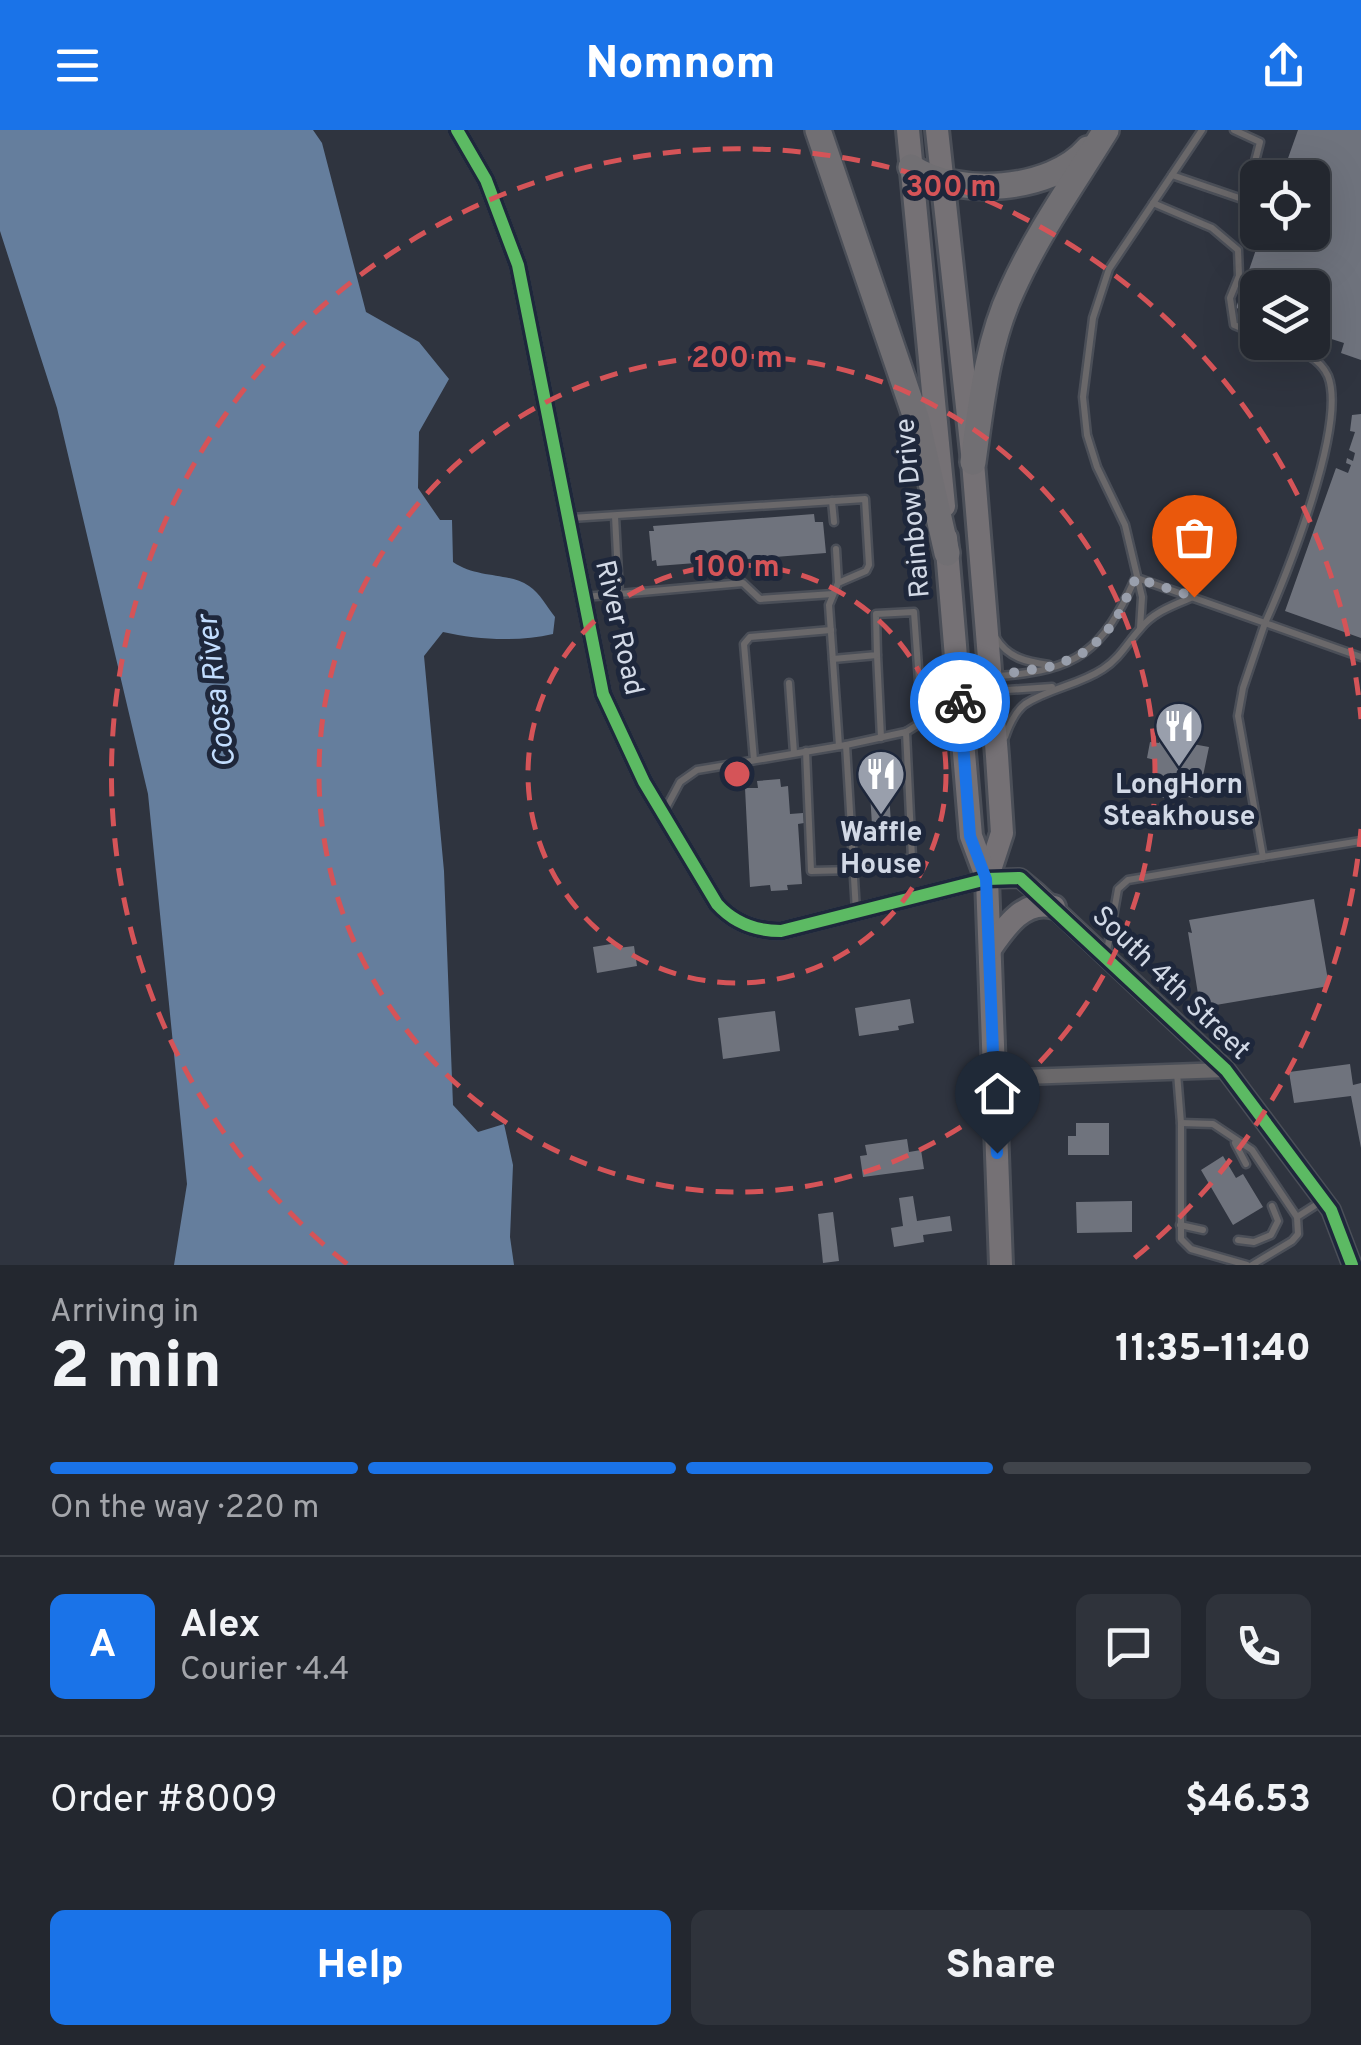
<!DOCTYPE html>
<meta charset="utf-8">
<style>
body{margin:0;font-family:Overpass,sans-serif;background:#2f333b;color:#f1f3f6;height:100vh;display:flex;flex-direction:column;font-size:38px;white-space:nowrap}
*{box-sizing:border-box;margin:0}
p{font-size:32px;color:#a3a5aa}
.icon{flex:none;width:55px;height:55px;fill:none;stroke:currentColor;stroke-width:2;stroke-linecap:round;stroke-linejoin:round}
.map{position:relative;height:1135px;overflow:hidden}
.panel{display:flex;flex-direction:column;background:#23272f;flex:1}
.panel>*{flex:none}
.controls{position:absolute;left:1240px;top:30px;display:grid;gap:20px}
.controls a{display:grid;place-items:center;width:90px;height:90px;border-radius:15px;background:#23272f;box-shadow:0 10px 40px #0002,0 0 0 2px #40444b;font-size:50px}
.pin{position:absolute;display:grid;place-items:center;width:85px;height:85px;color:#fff;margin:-102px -42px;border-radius:50% 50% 50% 0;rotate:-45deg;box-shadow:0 0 10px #0007}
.pin .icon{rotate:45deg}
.courier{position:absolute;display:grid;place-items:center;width:100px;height:100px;margin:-50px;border:8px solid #1a73e8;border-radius:50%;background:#fff;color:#222;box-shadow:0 2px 12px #0007}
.overview em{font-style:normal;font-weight:800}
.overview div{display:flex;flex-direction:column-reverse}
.overview{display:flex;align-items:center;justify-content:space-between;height:170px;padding:0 50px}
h1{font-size:65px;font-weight:800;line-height:75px}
.bar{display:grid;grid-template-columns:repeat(4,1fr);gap:15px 10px;align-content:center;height:120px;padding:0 50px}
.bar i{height:12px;border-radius:8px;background:#40444b}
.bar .selected{background:#1a73e8}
.bar p{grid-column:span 4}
.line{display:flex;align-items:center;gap:25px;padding:0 50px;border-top:2px solid #40444b}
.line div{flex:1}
.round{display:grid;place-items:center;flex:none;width:105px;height:105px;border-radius:15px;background:#2f333b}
.cta{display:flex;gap:20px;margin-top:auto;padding:20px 50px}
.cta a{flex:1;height:115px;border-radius:15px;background:#1a73e8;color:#fff;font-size:40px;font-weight:800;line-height:115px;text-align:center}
.cta a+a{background:#2f333b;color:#f1f3f6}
header{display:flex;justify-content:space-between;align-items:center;height:130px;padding:0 50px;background:#1a73e8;color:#fff;font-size:45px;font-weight:800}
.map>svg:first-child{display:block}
.water{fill:#657e9d}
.building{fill:#6f737d}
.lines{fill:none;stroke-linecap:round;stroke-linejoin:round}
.service-casing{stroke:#4b4f58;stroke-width:11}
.minor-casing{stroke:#4b4f58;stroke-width:19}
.tertiary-casing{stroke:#4b4f58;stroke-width:22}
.primary-casing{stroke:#4b4f58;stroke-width:28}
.motorway-casing{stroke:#4b4f58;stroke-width:30}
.service{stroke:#6a686a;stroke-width:6}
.minor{stroke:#6a686a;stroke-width:14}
.tertiary{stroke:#6a686a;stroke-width:18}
.primary{stroke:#757175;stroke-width:22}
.motorway{stroke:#716f73;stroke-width:25}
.cycleway-casing{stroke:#1e273b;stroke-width:19}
.cycleway{stroke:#5cba63;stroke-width:12}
.done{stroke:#999fac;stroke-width:10;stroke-dasharray:0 18}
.route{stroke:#1a73e8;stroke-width:12}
.ring{fill:none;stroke:#d55458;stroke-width:5;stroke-dasharray:18 12}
.labels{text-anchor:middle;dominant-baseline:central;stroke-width:10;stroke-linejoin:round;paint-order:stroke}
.street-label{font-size:28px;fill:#d2d9e6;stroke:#1e273b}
.poi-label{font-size:28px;font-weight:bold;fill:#d2d9e6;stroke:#1e273b}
.water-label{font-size:30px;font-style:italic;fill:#c2ddfe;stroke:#1e273b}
.centre{fill:#d55458;stroke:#1e273b;stroke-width:5}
.ring-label{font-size:30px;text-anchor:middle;font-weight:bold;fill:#d55458;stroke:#1e273b;stroke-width:10;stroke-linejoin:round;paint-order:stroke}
</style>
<header><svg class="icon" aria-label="menu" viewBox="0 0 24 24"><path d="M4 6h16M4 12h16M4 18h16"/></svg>Nomnom<svg class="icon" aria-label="share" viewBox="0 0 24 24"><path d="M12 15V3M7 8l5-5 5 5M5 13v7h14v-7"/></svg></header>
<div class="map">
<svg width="1361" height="1135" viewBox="0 0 1361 1135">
<rect width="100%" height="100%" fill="#2f343f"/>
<path class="water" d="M0 0H313L322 13 366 182 419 212 449 249 419 302 418 358 440 390H452L453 432C478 449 508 442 529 456 540 463 547 477 555 487L553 504C517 512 478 510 443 502L424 526 444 741 453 975 478 1002 504 994 513 1035 510 1107 514 1135H174L187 1054 148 664 57 278 0 101Z"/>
<g class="building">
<path d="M1298 0H1361V230L1341 223 1344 213 1322 206 1318 215 1312 213V158H1258V199L1245 195 1251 182 1236 178 1262 102H1312V48H1281Z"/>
<path d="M1361 284V508L1285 481 1336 338 1348 343 1351 335 1346 333 1347 328 1353 331 1355 323 1349 320 1355 302 1350 301 1352 285Z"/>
<path d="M814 384 815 392H823L826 423 657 436 656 430 652 431 649 401H654L653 396Z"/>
<path d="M1160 608 1209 617 1203 646H1200L1199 656 1195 655 1193 668 1173 664 1172 669 1157 667 1158 661 1150 657 1155 630 1147 628 1150 612 1159 613Z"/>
<path d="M780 649 781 657 788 656 790 684 803 683 804 693 798 694 802 754 787 755 788 760 771 761 770 755 750 757 745 658H758L757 651Z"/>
<path d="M889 662 892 709 873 711 870 663Z"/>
<path d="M1314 769 1329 856 1204 877 1202 863 1198 864 1188 802 1192 803 1189 790Z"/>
<path d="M617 813 618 818 634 816 637 836 597 843 593 817Z"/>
<path d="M910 869 914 893 898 896 899 900 859 906 855 878Z"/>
<path d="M775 881 780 921 723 929 718 888Z"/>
<path d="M1350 934 1353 955 1361 953V1018L1351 966 1294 973 1289 942Z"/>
<path d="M1076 993H1109V1025H1068V1006H1076Z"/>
<path d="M907 1009 909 1022 921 1020 924 1039 863 1047 860 1026 867 1025 865 1015Z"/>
<path d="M1223 1026 1236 1048 1243 1044 1263 1077 1233 1095 1201 1040Z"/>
<path d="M913 1066 917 1091 950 1086 952 1101 923 1105 924 1112 894 1117 891 1098 903 1096 899 1068Z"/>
<path d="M1132 1071V1102L1077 1103 1076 1072Z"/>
<path d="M833 1082 839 1131 823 1133 818 1084Z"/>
</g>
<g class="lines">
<g class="service-casing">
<g id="service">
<path d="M1172 45 1245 70 1260 12 1234 0"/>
<path d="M1153 73 1212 98 1238 120 1239 146 1230 168 1234 195 1258 205"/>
<path d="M1277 212C1296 219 1319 226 1328 246 1347 294 1287 445 1265 493L1361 527"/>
<path d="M832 371 834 392"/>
<path d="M571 388 865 369 869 435 866 441 838 453 829 475 839 616"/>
<path d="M836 419 838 453"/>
<path d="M1137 448 1265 493 1243 558 1238 586 1263 727 1361 711"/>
<path d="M619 464 743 453 760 469 833 464"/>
<path d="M584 467 619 464 615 386"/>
<path d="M1140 498 1142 467 1125 395 1097 337 1087 305 1083 267 1093 188 1109 139 1202 0"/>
<path d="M996 508C1008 528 1027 532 1049 535"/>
<path d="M877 525 881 608"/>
<path d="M833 529 877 525 876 484 914 482 922 592 906 602"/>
<path d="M997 546C1078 541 1103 520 1135 449"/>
<path d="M789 553 794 623"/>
<path d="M965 559 993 561 1052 557"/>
<path d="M1005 607C1009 595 1016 581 1025 574 1050 558 1079 555 1103 539 1120 528 1127 513 1140 499 1153 482 1174 475 1193 467"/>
<path d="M806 621 811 741 854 740 912 728 906 602 846 615"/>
<path d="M754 630 744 514 750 507 831 500"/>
<path d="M664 682 680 652 697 640 846 615 856 781"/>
<path d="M1107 821 1118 759 1128 750 1263 727"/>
<path d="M1177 943 1181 993V1109L1191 1119 1247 1135"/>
<path d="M1181 993 1213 994 1252 1020 1297 1087 1298 1104 1292 1111 1252 1135"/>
<path d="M1235 1013 1246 1034"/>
<path d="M1297 1087 1322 1071"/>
<path d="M1180 1095 1203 1100"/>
<path d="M1238 1110 1254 1112 1271 1105 1278 1091 1272 1076"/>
</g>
</g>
<g class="minor-casing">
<g id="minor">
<path d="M457 0 486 50 518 135 603 564 644 652 717 774C734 793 755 801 781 801L987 749"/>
<path d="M995 948 1226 940"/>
</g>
</g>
<g class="tertiary-casing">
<path id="tertiary" d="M987 749 1020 748 1037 762 1226 940 1331 1080 1352 1135"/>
</g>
<g class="primary-casing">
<g id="primary">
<path d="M908 0 944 376"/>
<path d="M937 0 973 332 997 626 1002 703 987 749"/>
<path d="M946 408 971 706 987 749 1001 1135"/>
<path d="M990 819C1005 797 1025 768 1054 777"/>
</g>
</g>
<g class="motorway-casing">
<g id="motorway">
<path d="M818 0 917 291 947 423"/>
<path d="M911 37C957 68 1051 62 1088 19"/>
<path d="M973 332C981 275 987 213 1012 160 1037 104 1074 52 1106 0"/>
</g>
</g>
<use href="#service" class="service"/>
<use href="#minor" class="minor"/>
<use href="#tertiary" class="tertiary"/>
<use href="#primary" class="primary"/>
<use href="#motorway" class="motorway"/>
<g class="cycleway-casing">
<path id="cycleway" d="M457 0 486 50 518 135 603 564 644 652 717 774C734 793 755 801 781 801L987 749 1020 748 1226 940 1331 1080 1352 1135"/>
</g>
<use href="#cycleway" class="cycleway"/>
</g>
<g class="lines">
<path class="done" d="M960 572 958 559 991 546 1055 536 1089 520 1115 492 1136 448 1194 467"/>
<path class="route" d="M960 572 970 706 986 749 997 1023"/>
</g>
<g class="ring">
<circle cx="737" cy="644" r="209"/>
<circle cx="737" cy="644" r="418"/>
<path d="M1361 699A626 626 0 0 1 1127 1134M347 1134A626 626 0 1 1 1361 589"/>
</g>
<defs>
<g id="restaurant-pin" transform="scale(2.5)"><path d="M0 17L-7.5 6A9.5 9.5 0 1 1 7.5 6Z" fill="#999fac" stroke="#1e273b"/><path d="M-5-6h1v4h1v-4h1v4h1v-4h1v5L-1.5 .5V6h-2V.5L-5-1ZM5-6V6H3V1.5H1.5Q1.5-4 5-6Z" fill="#fff"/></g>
</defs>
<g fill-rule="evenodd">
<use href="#restaurant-pin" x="1179" y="596"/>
<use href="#restaurant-pin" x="881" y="644"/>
</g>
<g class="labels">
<g class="street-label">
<text transform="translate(914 378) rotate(-95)">Rainbow Drive</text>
<text transform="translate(618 498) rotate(77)">River Road</text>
<text transform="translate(1170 854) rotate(44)">South 4th Street</text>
</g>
<g class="poi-label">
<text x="1179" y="656">LongHorn<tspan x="1179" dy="32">Steakhouse</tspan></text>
<text x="881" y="704">Waffle<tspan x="881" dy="32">House</tspan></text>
</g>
<g class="water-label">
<text transform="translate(218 561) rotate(-97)">Coosa River</text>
</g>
</g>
<circle cx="737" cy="644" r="15" class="centre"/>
<g class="ring-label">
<text x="951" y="66">300 m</text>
<text x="737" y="237">200 m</text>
<text x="737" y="446">100 m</text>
</g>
</svg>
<div class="controls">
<a><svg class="icon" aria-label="locate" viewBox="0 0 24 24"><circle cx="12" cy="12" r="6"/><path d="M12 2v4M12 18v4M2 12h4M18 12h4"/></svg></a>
<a><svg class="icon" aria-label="layers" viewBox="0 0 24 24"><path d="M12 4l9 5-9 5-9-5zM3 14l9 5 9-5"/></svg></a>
</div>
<div class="pin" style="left:1194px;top:467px;background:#ea580c"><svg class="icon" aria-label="bag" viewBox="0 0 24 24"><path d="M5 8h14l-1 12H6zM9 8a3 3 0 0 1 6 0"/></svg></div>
<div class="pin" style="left:997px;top:1023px;background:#1f2937"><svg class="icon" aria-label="home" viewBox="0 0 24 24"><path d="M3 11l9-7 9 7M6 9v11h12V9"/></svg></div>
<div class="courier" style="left:960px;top:572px"><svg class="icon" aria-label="bike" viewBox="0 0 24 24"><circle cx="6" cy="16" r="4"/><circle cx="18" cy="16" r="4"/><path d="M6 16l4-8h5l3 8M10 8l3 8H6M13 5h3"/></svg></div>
</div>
<section class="panel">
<div class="overview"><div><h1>2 min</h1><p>Arriving in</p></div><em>11:35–11:40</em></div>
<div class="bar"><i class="selected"></i><i class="selected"></i><i class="selected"></i><i></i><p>On the way · 220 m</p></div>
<div class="line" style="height:180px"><b class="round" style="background:#1a73e8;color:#fff">A</b><div><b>Alex</b><p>Courier · 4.4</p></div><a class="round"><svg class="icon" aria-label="chat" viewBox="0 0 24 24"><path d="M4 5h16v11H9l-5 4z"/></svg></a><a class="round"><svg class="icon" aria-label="phone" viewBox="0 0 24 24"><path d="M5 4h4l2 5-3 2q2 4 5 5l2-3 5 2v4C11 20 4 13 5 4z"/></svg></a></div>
<div class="line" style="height:130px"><div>Order #8009</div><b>$46.53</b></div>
<div class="cta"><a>Help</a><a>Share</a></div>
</section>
